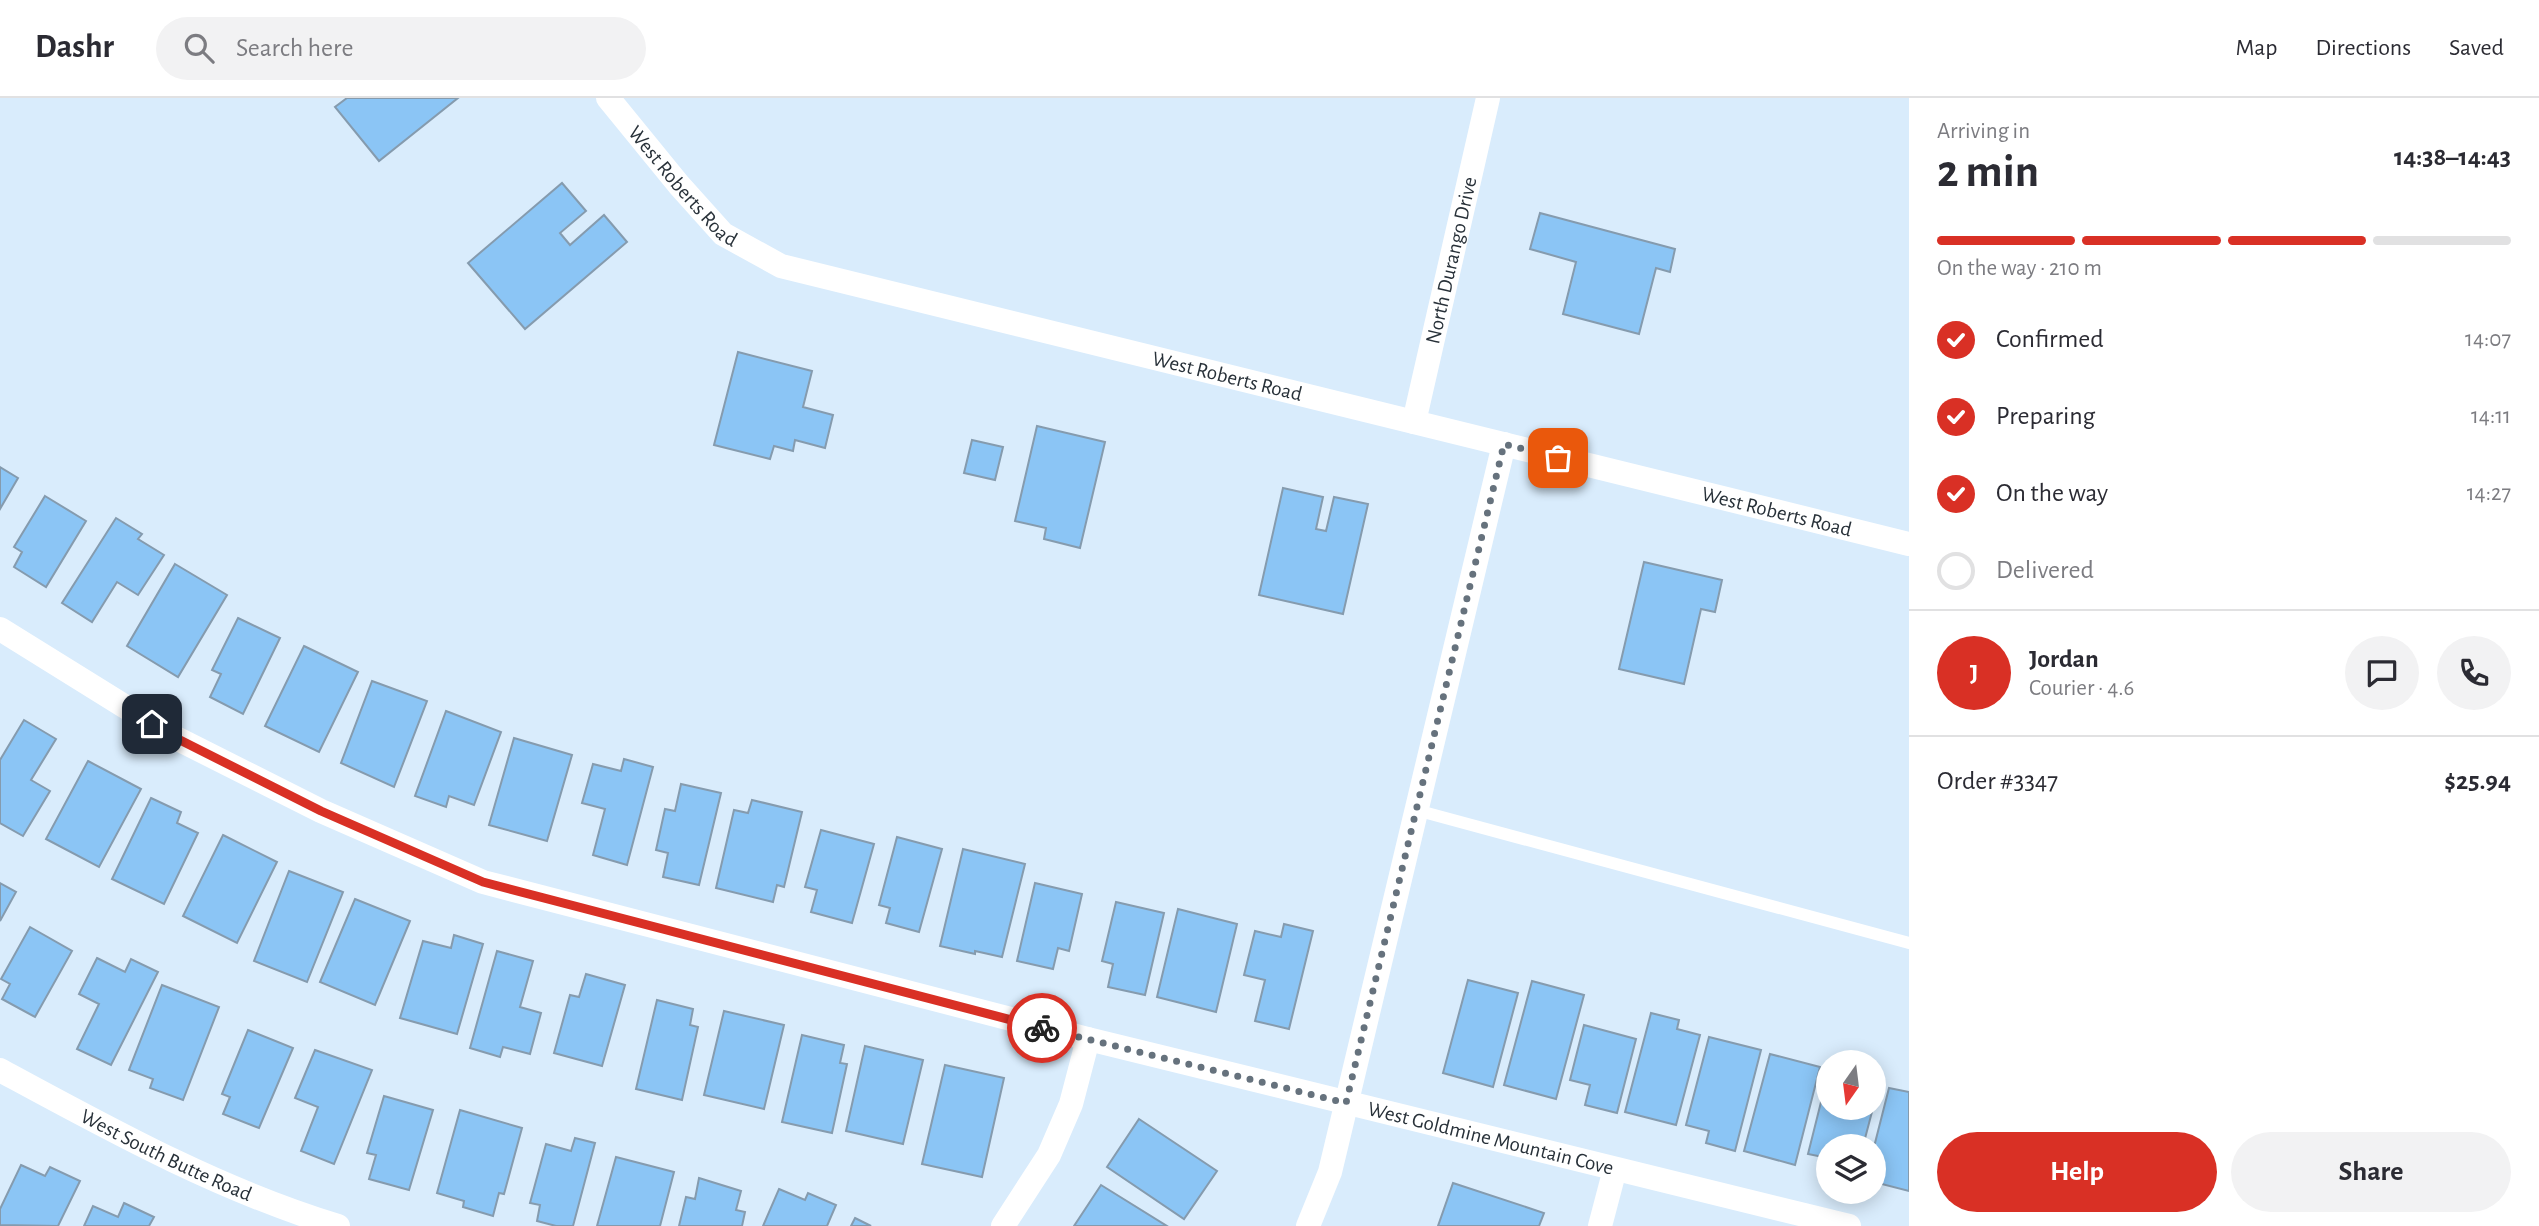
<!DOCTYPE html>
<meta charset="utf-8">
<style>
body{margin:0;font-family:"Alegreya Sans",sans-serif;background:#f2f2f3;color:#2b2b33;height:100vh;display:flex;flex-direction:column;font-size:26px;white-space:nowrap}
*{box-sizing:border-box;margin:0}
p{font-size:23px;color:#7c7c81}
.icon{flex:none;width:38px;height:38px;fill:none;stroke:currentColor;stroke-width:2;stroke-linecap:round;stroke-linejoin:round}
.map{position:relative;flex:1;overflow:hidden}
.details{display:flex;flex-direction:column;background:#fff;width:630px}
.details>*{flex:none}
.needle{width:46px;rotate:194deg}
.buttons{position:absolute;left:1816px;top:952px;display:grid;gap:14px}
.buttons a{display:grid;place-items:center;width:70px;height:70px;border-radius:50%;background:#fff;box-shadow:0 4px 18px #0003;font-size:35px}
.pin{position:absolute;display:grid;place-items:center;width:60px;height:60px;color:#fff;margin:-30px;border-radius:14px;box-shadow:0 4px 10px #0006}
.courier{position:absolute;display:grid;place-items:center;width:70px;height:70px;margin:-35px;border:5px solid #d93025;border-radius:50%;background:#fff;color:#222;box-shadow:0 2px 9px #0007}
.headline em{font-style:normal;font-weight:700}
.headline div{display:flex;flex-direction:column-reverse}
.headline{display:flex;align-items:center;justify-content:space-between;height:119px;padding:0 28px}
h1{font-size:46px;font-weight:700;line-height:52px}
.bar{display:grid;grid-template-columns:repeat(4,1fr);gap:10px 7px;align-content:center;height:84px;padding:0 28px}
.bar i{height:9px;border-radius:5px;background:#e1e1e2}
.bar .active{background:#d93025}
.bar p{grid-column:span 4}
.line{display:flex;align-items:center;gap:18px;padding:0 28px;border-top:2px solid #e1e1e2}
.line div{flex:1}
.round{display:grid;place-items:center;flex:none;width:74px;height:74px;border-radius:37px;background:#f2f2f3}
ol{padding:0 28px;list-style:none}
li{display:flex;align-items:center;gap:21px;height:77px}
li p{margin-inline-start:auto}
li .icon{padding:7px;border-radius:50%;background:#d93025;color:#fff;stroke-width:4}
li:last-child{color:#7c7c81}
li i{width:38px;height:38px;border:4px solid #e1e1e2;border-radius:50%}
.primary-button{display:flex;gap:14px;margin-top:auto;padding:14px 28px}
.primary-button a{flex:1;height:80px;border-radius:42px;background:#d93025;color:#fff;font-size:28px;font-weight:700;line-height:80px;text-align:center}
.primary-button a+a{background:#f2f2f3;color:#2b2b33}
header{display:flex;align-items:center;gap:42px;box-sizing:border-box;height:98px;padding:0 35px;background:#fff;border-bottom:2px solid #e1e1e2}
header strong{font-size:33px}
nav{display:flex;gap:38px;margin-inline-start:auto;font-size:24px}
.search{width:490px;height:63px;background:#f2f2f3;display:flex;align-items:center;gap:18px;box-sizing:border-box;padding:0 24px;border-radius:38px;color:#7c7c81;font-size:26px}
main{display:flex;flex:1;min-height:0}
.map>svg:first-child{display:block}
.building{fill:#8bc5f5;stroke:#859bae;stroke-width:2}
.lines{fill:none;stroke-linecap:round;stroke-linejoin:round}
.service{stroke:#fff;stroke-width:12}
.minor{stroke:#fff;stroke-width:24}
.done{stroke:#66727d;stroke-width:7;stroke-dasharray:0 12.6}
.route{stroke:#d93025;stroke-width:9}
.labels{text-anchor:middle;dominant-baseline:central;stroke-width:7;stroke-linejoin:round;paint-order:stroke}
.street-label{font-size:21px;fill:#283139;stroke:#d9ecfc}
</style>
<header>
<strong>Dashr</strong>
<div class="search"><svg class="icon" aria-label="search" viewBox="0 0 24 24"><circle cx="10" cy="10" r="6"/><path d="M15 15l6 6"/></svg>Search here</div>
<nav><a>Map</a><a>Directions</a><a>Saved</a></nav>
</header>
<main>
<div class="map">
<svg width="1909" height="1128" viewBox="0 0 1909 1128">
<rect width="100%" height="100%" fill="#d9ecfc"/>
<g class="building">
<path d="M347 0H458L379 63 335 9Z"/>
<path d="M562 85 586 113 560 135 570 147 604 117 627 144 525 231 468 165Z"/>
<path d="M1540 115 1675 151 1670 174 1656 170 1639 236 1563 216 1576 164 1530 151Z"/>
<path d="M738 254 812 273 803 309 833 317 825 350 795 342 793 353 774 348 770 361 714 347Z"/>
<path d="M1037 328 1105 344 1080 450 1044 441 1046 430 1015 423Z"/>
<path d="M972 342 1003 349 995 382 964 375Z"/>
<path d="M0 369 18 380 0 411Z"/>
<path d="M1283 390 1323 399 1316 431 1326 433 1334 399 1368 406 1343 516 1259 497Z"/>
<path d="M45 398 86 423 46 489 14 469 22 454 14 449Z"/>
<path d="M116 420 142 436 138 441 164 457 138 497 117 484 92 524 62 505Z"/>
<path d="M1644 464 1722 482 1715 514 1701 511 1684 586 1619 571Z"/>
<path d="M175 466 227 497 178 579 127 548Z"/>
<path d="M238 520 280 540 243 616 210 599 221 576 212 572Z"/>
<path d="M304 548 358 574 319 654 265 628Z"/>
<path d="M372 583 427 603 394 689 341 665Z"/>
<path d="M446 613 501 634 474 707 449 698 446 709 415 698Z"/>
<path d="M24 622 56 641 31 682 50 693 23 738 0 725V662Z"/>
<path d="M514 640 572 657 547 743 489 727Z"/>
<path d="M624 661 653 669 627 767 593 757 605 711 582 705 593 666 621 673Z"/>
<path d="M88 663 141 691 99 769 46 741Z"/>
<path d="M681 686 721 695 699 787 663 779 668 755 656 752 665 711 675 713Z"/>
<path d="M151 700 181 714 177 725 198 735 164 806 112 781Z"/>
<path d="M752 702 802 714 784 789 777 787 773 804 716 790 734 712 748 715Z"/>
<path d="M821 732 874 746 852 825 811 814 817 792 805 789Z"/>
<path d="M223 737 277 764 237 845 183 818Z"/>
<path d="M897 739 942 751 919 834 886 825 890 810 879 807Z"/>
<path d="M963 751 1025 766 1002 859 975 853V856L940 848Z"/>
<path d="M289 773 343 794 307 884 254 863Z"/>
<path d="M0 785 16 794 0 823Z"/>
<path d="M1035 785 1082 796 1069 853 1058 850 1053 871 1017 863Z"/>
<path d="M355 801 410 823 375 907 320 884Z"/>
<path d="M1116 804 1164 815 1145 897 1108 889 1113 866 1102 863Z"/>
<path d="M1178 811 1237 826 1216 914 1157 899Z"/>
<path d="M1284 826 1313 833 1289 931 1255 923 1265 882 1244 877 1255 833 1281 839Z"/>
<path d="M30 829 72 853 35 919 2 901 10 886 1 881Z"/>
<path d="M454 837 483 846 457 936 400 920 423 843 451 850Z"/>
<path d="M497 853 533 863 520 909 541 915 530 956 503 949 500 959 470 950Z"/>
<path d="M97 860 125 874 131 861 158 874 111 967 77 951 99 906 79 896Z"/>
<path d="M586 876 625 887 602 968 554 955 570 897 579 899Z"/>
<path d="M1468 882 1518 895 1493 989 1443 975Z"/>
<path d="M1532 883 1584 897 1556 1001 1504 987Z"/>
<path d="M162 887 219 909 183 1002 150 990 153 981 129 972Z"/>
<path d="M657 902 693 911 690 927 698 929 682 1002 636 991Z"/>
<path d="M724 913 784 927 764 1011 704 997Z"/>
<path d="M1651 915 1679 922 1677 931 1700 937 1676 1027 1625 1014Z"/>
<path d="M1584 927 1636 941 1617 1015 1585 1007 1590 987 1570 982Z"/>
<path d="M248 932 293 950 259 1030 223 1016 230 999 222 996Z"/>
<path d="M802 937 844 947 840 965 847 966 832 1035 782 1024Z"/>
<path d="M1709 939 1761 952 1735 1053 1706 1045 1709 1033 1686 1027Z"/>
<path d="M865 948 923 962 903 1046 846 1033Z"/>
<path d="M315 952 372 972 334 1066 301 1053 318 1009 295 1000Z"/>
<path d="M1770 956 1820 969 1795 1067 1744 1053Z"/>
<path d="M945 967 1004 980 982 1079 922 1066Z"/>
<path d="M1889 990 1909 994V1093L1874 1084V1049Z"/>
<path d="M1824 992 1829 994V1010H1873L1863 1048H1829V1075L1824 1074 1828 1060 1808 1056Z"/>
<path d="M384 998 433 1012 409 1092 369 1081 376 1057 367 1055Z"/>
<path d="M460 1012 522 1030 504 1096 499 1095 493 1118 463 1109 464 1103 437 1095Z"/>
<path d="M1139 1021 1217 1073 1184 1121 1107 1069Z"/>
<path d="M575 1040 595 1045 573 1128H556L537 1123 540 1107 530 1105 546 1046 571 1053Z"/>
<path d="M616 1059 674 1074 660 1128H597Z"/>
<path d="M21 1067 45 1078 50 1069 80 1083 58 1128 0 1127V1111Z"/>
<path d="M699 1080 741 1093 736 1112 745 1114 742 1128H679L686 1099 695 1101Z"/>
<path d="M1453 1085 1544 1115 1539 1128H1438Z"/>
<path d="M1101 1087 1167 1128H1074Z"/>
<path d="M779 1091 805 1102 808 1095 836 1107 827 1128H763Z"/>
<path d="M124 1105 154 1119 149 1128H84L93 1108 118 1119Z"/>
<path d="M855 1120 871 1128H851Z"/>
</g>
<g class="lines">
<path class="service" d="M1416 712 1909 845"/>
<g class="minor">
<path id="s1" d="M608 0 679 87 723 136 781 168 1909 446"/>
<path id="s2" d="M1414 324 1488 0"/>
<path id="s3" d="M0 531 174 639 321 713 483 784 1088 941 1849 1128"/>
<path id="s4" d="M0 972C109 1031 219 1092 338 1128"/>
<path d="M1003 1128 1049 1057 1071 1006 1088 941"/>
<path d="M1308 1128 1330 1074 1504 346"/>
<path d="M1600 1128 1615 1071"/>
</g>
</g>
<g class="lines">
<path class="done" d="M1042 930 1346 1005 1504 346 1558 360"/>
<path class="route" d="M152 626 174 639 321 713 483 784 1042 930"/>
</g>
<g class="labels">
<g class="street-label">
<text stroke="none"><textPath href="#s1" startOffset="116">West Roberts Road</textPath></text>
<text stroke="none"><textPath href="#s2" startOffset="166">North Durango Drive</textPath></text>
<text stroke="none"><textPath href="#s1" startOffset="704">West Roberts Road</textPath></text>
<text stroke="none"><textPath href="#s1" startOffset="1270">West Roberts Road</textPath></text>
<text stroke="none"><textPath href="#s3" startOffset="1586">West Goldmine Mountain Cove</textPath></text>
<text stroke="none"><textPath href="#s4" startOffset="187">West South Butte Road</textPath></text>
</g>
</g>
</svg>
<div class="buttons">
<a><svg class="needle" viewBox="-14 -14 28 28"><path d="M0-13l5 13h-10z" fill="#e53935"/><path d="M0 13l5-13h-10z" fill="#7c7c81"/></svg></a>
<a><svg class="icon" aria-label="layers" viewBox="0 0 24 24"><path d="M12 4l9 5-9 5-9-5zM3 14l9 5 9-5"/></svg></a>
</div>
<div class="pin" style="left:1558px;top:360px;background:#ea580c"><svg class="icon" aria-label="bag" viewBox="0 0 24 24"><path d="M5 8h14l-1 12H6zM9 8a3 3 0 0 1 6 0"/></svg></div>
<div class="pin" style="left:152px;top:626px;background:#1f2937"><svg class="icon" aria-label="home" viewBox="0 0 24 24"><path d="M3 11l9-7 9 7M6 9v11h12V9"/></svg></div>
<div class="courier" style="left:1042px;top:930px"><svg class="icon" aria-label="bike" viewBox="0 0 24 24"><circle cx="6" cy="16" r="4"/><circle cx="18" cy="16" r="4"/><path d="M6 16l4-8h5l3 8M10 8l3 8H6M13 5h3"/></svg></div>
</div>
<section class="details">
<div class="headline"><div><h1>2 min</h1><p>Arriving in</p></div><em>14:38–14:43</em></div>
<div class="bar"><i class="active"></i><i class="active"></i><i class="active"></i><i></i><p>On the way · 210 m</p></div>
<ol>
<li><svg class="icon" aria-label="check" viewBox="0 0 24 24"><path d="M5 12l5 5 9-10"/></svg>Confirmed<p>14:07</p></li>
<li><svg class="icon" aria-label="check" viewBox="0 0 24 24"><path d="M5 12l5 5 9-10"/></svg>Preparing<p>14:11</p></li>
<li><svg class="icon" aria-label="check" viewBox="0 0 24 24"><path d="M5 12l5 5 9-10"/></svg>On the way<p>14:27</p></li>
<li><i></i>Delivered</li>
</ol>
<div class="line" style="height:126px"><b class="round" style="background:#d93025;color:#fff">J</b><div><b>Jordan</b><p>Courier · 4.6</p></div><a class="round"><svg class="icon" aria-label="chat" viewBox="0 0 24 24"><path d="M4 5h16v11H9l-5 4z"/></svg></a><a class="round"><svg class="icon" aria-label="phone" viewBox="0 0 24 24"><path d="M5 4h4l2 5-3 2q2 4 5 5l2-3 5 2v4C11 20 4 13 5 4z"/></svg></a></div>
<div class="line" style="height:91px"><div>Order #3347</div><b>$25.94</b></div>
<div class="primary-button"><a>Help</a><a>Share</a></div>
</section>
</main>
